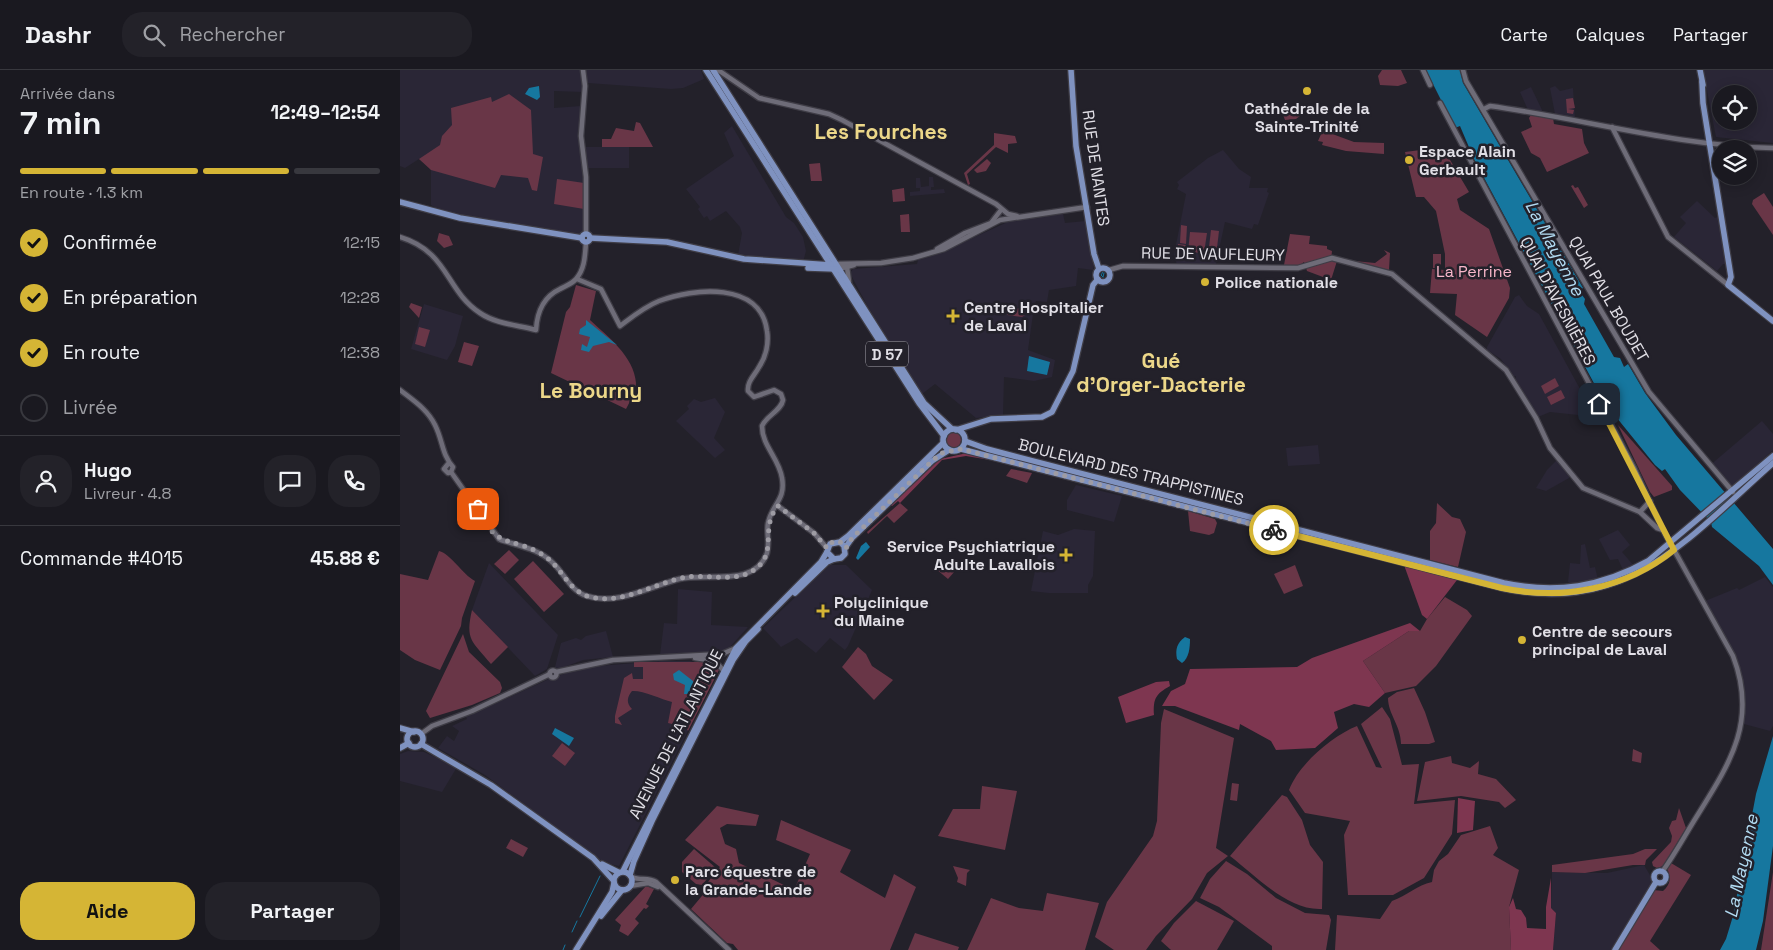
<!DOCTYPE html>
<html lang="fr">
<meta charset="utf-8">
<style>
body{margin:0;font-family:"Space Grotesk",sans-serif;background:#232229;color:#f1f3f6;height:100vh;display:flex;flex-direction:column;font-size:19px;white-space:nowrap}
*{box-sizing:border-box;margin:0}
p{font-size:16px;color:#9fa0a5}
.icon{flex:none;width:28px;height:28px;fill:none;stroke:currentColor;stroke-width:2;stroke-linecap:round;stroke-linejoin:round}
.map{position:relative;flex:1;overflow:hidden}
.sheet{display:flex;flex-direction:column;background:#1a1920;width:400px}
.sheet>*{flex:none}
.fabs{position:absolute;left:1312px;top:15px;display:grid;gap:10px}
.fabs a{display:grid;place-items:center;width:45px;height:45px;border-radius:50%;background:#1a1920;box-shadow:0 2px 12px #0003,0 0 0 1px #38383e;font-size:25px}
.pin{position:absolute;display:grid;place-items:center;width:42px;height:42px;color:#fff;margin:-21px;border-radius:10px;box-shadow:0 2px 8px #0006}
.courier{position:absolute;display:grid;place-items:center;width:50px;height:50px;margin:-25px;border:4px solid #d5b535;border-radius:50%;background:#fff;color:#222;box-shadow:0 1px 6px #0007}
.summary em{font-style:normal;font-weight:700}
.summary div{display:flex;flex-direction:column-reverse}
.summary{display:flex;align-items:center;justify-content:space-between;height:85px;padding:0 20px}
h1{font-size:32px;font-weight:700;line-height:38px}
.bar{display:grid;grid-template-columns:repeat(4,1fr);gap:8px 5px;align-content:center;height:60px;padding:0 20px}
.bar i{height:6px;border-radius:4px;background:#38383e}
.bar .selected{background:#d5b535}
.bar p{grid-column:span 4}
.line{display:flex;align-items:center;gap:12px;padding:0 20px;border-top:1px solid #38383e}
.line div{flex:1}
.round{display:grid;place-items:center;flex:none;width:52px;height:52px;border-radius:20px;background:#232229}
ol{padding:0 20px;list-style:none}
li{display:flex;align-items:center;gap:15px;height:55px}
li p{margin-inline-start:auto}
li .icon{padding:5px;border-radius:50%;background:#d5b535;color:#111;stroke-width:4}
li:last-child{color:#9fa0a5}
li i{width:28px;height:28px;border:2px solid #38383e;border-radius:50%}
.button{display:flex;gap:10px;margin-top:auto;padding:10px 20px}
.button a{flex:1;height:58px;border-radius:20px;background:#d5b535;color:#111;font-size:20px;font-weight:700;line-height:58px;text-align:center}
.button a+a{background:#232229;color:#f1f3f6}
header{display:flex;align-items:center;gap:30px;box-sizing:border-box;height:70px;padding:0 25px;background:#1a1920;border-bottom:1px solid #38383e}
header strong{font-size:24px}
nav{display:flex;gap:28px;margin-inline-start:auto;font-size:18px}
.search{width:350px;height:45px;background:#232229;display:flex;align-items:center;gap:12px;box-sizing:border-box;padding:0 18px;border-radius:20px;color:#9fa0a5;font-size:19px}
main{display:flex;flex:1;min-height:0}
.map>svg:first-child{display:block}
.built{fill:#2a2636;fill-rule:evenodd}
.green{fill:#693647}
.forest{fill:#7e3650}
.water{fill:#16779f}
.lines{fill:none;stroke-linecap:round;stroke-linejoin:round}
.stream{stroke:#16779f;stroke-width:1}
.minor-casing{stroke:#3f3d46;stroke-width:7}
.major-casing{stroke:#3f3d46;stroke-width:8}
.minor{stroke:#6e6c78;stroke-width:4.5}
.major{stroke:#7f92c0;stroke-width:5.5}
.done{stroke:#9e9ca4;stroke-width:5;stroke-dasharray:0 9}
.route{stroke:#d5b535;stroke-width:6}
.poi-dot{fill:#d5b535;stroke:#23212a;stroke-width:2}
.labels{text-anchor:middle;dominant-baseline:central;stroke-width:5;stroke-linejoin:round;paint-order:stroke}
.shield{fill:#23212a;stroke:#a8a6ae;stroke-width:1}
.shield-label{font-size:15px;font-weight:bold;fill:#e1dfe6}
.poi-label{font-size:16px;font-weight:bold;fill:#e1dfe6;stroke:#23212a;text-anchor:start}
.street-label{font-size:16px;fill:#e1dfe6;stroke:#23212a}
.park-label{font-size:16px;fill:#f9b7ca;stroke:#23212a}
.water-label{font-size:18px;font-style:italic;fill:#b2dbf2;stroke:#23212a}
.district-label{font-size:21px;font-weight:bold;fill:#ecd789;stroke:#23212a}
</style>
<header>
<strong>Dashr</strong>
<div class="search"><svg class="icon" aria-label="search" viewBox="0 0 24 24"><circle cx="10" cy="10" r="6"/><path d="M15 15l6 6"/></svg>Rechercher</div>
<nav><a>Carte</a><a>Calques</a><a>Partager</a></nav>
</header>
<main>
<section class="sheet">
<div class="summary"><div><h1>7 min</h1><p>Arrivée dans</p></div><em>12:49–12:54</em></div>
<div class="bar"><i class="selected"></i><i class="selected"></i><i class="selected"></i><i></i><p>En route · 1.3 km</p></div>
<ol>
<li><svg class="icon" aria-label="check" viewBox="0 0 24 24"><path d="M5 12l5 5 9-10"/></svg>Confirmée<p>12:15</p></li>
<li><svg class="icon" aria-label="check" viewBox="0 0 24 24"><path d="M5 12l5 5 9-10"/></svg>En préparation<p>12:28</p></li>
<li><svg class="icon" aria-label="check" viewBox="0 0 24 24"><path d="M5 12l5 5 9-10"/></svg>En route<p>12:38</p></li>
<li><i></i>Livrée</li>
</ol>
<div class="line" style="height:90px"><a class="round"><svg class="icon" aria-label="person" viewBox="0 0 24 24"><circle cx="12" cy="8" r="4"/><path d="M4 21q1-7 8-7t8 7"/></svg></a><div><b>Hugo</b><p>Livreur · 4.8</p></div><a class="round"><svg class="icon" aria-label="chat" viewBox="0 0 24 24"><path d="M4 5h16v11H9l-5 4z"/></svg></a><a class="round"><svg class="icon" aria-label="phone" viewBox="0 0 24 24"><path d="M5 4h4l2 5-3 2q2 4 5 5l2-3 5 2v4C11 20 4 13 5 4z"/></svg></a></div>
<div class="line" style="height:65px"><div>Commande #4015</div><b>45.88 €</b></div>
<div class="button"><a>Aide</a><a>Partager</a></div>
</section>
<div class="map">
<svg width="1373" height="880" viewBox="0 0 1373 880">
<rect width="100%" height="100%" fill="#23212a"/>
<g class="built">
<path d="M0 0H301L304 9 283 18 271 19 188 13 182 14 183 22 154 21V38L181 36 180 77H229V98H188L189 161 178 164 64 147 38 140 31 135V99L19 89 5 98 0 96Z"/>
<path d="M1303 0H1373V73L1316 67ZM1321 24H1349V51H1321Z"/>
<path d="M1155 16 1160 21 1173 18 1175 48 1155 44 1150 18Z"/>
<path d="M1131 17 1142 40V42L1128 40 1120 22Z"/>
<path d="M332 56 386 147 394 153 403 167 406 181 403 192 338 185 342 163 340 157 326 141 310 151 307 146 304 148 298 139 300 137 286 119 334 86 324 63Z"/>
<path d="M823 80 839 99 851 107 849 118H868L867 122 869 123 858 155 854 154 852 159 825 152 816 194 777 195 774 185 786 124 777 119 779 115 777 112 808 88Z"/>
<path d="M529 107H533L534 117H531V120L544 119 545 123 510 126V122L520 121V118H516V108H520L521 117 529 116Z"/>
<path d="M1297 131 1315 148 1320 146 1327 195 1323 194 1317 201 1274 167 1286 153 1280 147Z"/>
<path d="M663 144 665 153 686 151 694 196 693 200 678 198 676 216 649 220 647 232 636 231 634 237 628 280 655 290 652 307 634 311 604 307 603 345 576 348 535 314 522 324 468 237 452 207 451 202 453 199 517 194 518 190 535 185 612 150Z"/>
<path d="M1119 225 1127 236 1139 244 1191 339 1187 346 1150 342 1138 347 1115 310 1116 306 1113 307 1101 289 1087 280V277L1115 227Z"/>
<path d="M24 234 63 246 55 276 47 290 11 279Z"/>
<path d="M315 328 325 342 314 368 325 380 315 388 276 351 289 339 287 336 294 329 301 332Z"/>
<path d="M1362 351 1373 364V380L1328 421 1308 397Z"/>
<path d="M918 375 920 394 888 396 886 378Z"/>
<path d="M1157 390 1169 404V408L1146 421 1136 418 1147 400Z"/>
<path d="M676 415 722 426 714 452 667 440V430Z"/>
<path d="M674 459 695 461 693 506 688 515V523H649L631 521 643 461 658 465Z"/>
<path d="M1218 460 1230 475 1222 482 1234 496 1223 500 1218 489 1210 490 1199 469Z"/>
<path d="M1185 474 1190 498 1195 497 1198 510 1174 515 1168 512 1170 493 1180 494 1181 475Z"/>
<path d="M89 493 158 565 147 599 135 606 72 540Z"/>
<path d="M429 495H446L472 520 448 576 445 580 430 568 416 583 397 568 381 577 363 558Z"/>
<path d="M1365 507 1373 517V656L1370 661 1344 654 1343 629 1335 585 1305 531 1337 518 1339 520Z"/>
<path d="M278 519 312 522 311 555 348 557 329 578 322 581 260 585 264 553 277 554Z"/>
<path d="M206 561 213 587 183 590 159 599 155 597 161 573 176 568 181 570 186 566Z"/>
<path d="M261 591H290L319 600 219 796 204 793 85 705 38 678 47 666 54 671 59 661 52 656 67 649 66 647 149 609 185 597Z"/>
<path d="M8 681 24 682 57 697 42 722 0 711V684Z"/>
<path d="M1244 795 1251 807 1252 815 1211 880H1153L1156 843 1151 838 1152 802 1207 803Z"/>
</g>
<g class="green">
<path d="M982 0H1001L1007 13 998 16 980 15 978 6Z"/>
<path d="M109 24 131 40 133 84 143 87 137 121 132 120 128 108 101 105 95 118 31 100 19 89 40 75 42 66 52 55 51 38 91 27 92 32Z"/>
<path d="M1173 28 1175 38 1168 39 1174 40 1173 44 1167 43 1166 29Z"/>
<path d="M893 39 900 46 896 49 885 50 882 42Z"/>
<path d="M1131 45 1153 48 1154 54 1182 59 1184 73 1189 83 1147 102 1140 88 1131 83 1121 62 1132 57 1129 48Z"/>
<path d="M236 52 240 53 253 77H202V69H211L216 58 234 61Z"/>
<path d="M922 62H927L954 72 984 73V84L946 81 922 75 923 72 918 71Z"/>
<path d="M594 63 615 66 617 73 608 74V83L596 77 567 104 570 114 568 115 564 103 594 75Z"/>
<path d="M1036 78H1043L1069 122 1057 129 1060 140 1089 159 1110 218 1109 228 1087 267 1055 245 1057 224 1030 223 1032 199 1045 200V184L1036 141 1024 127H1016L1005 82Z"/>
<path d="M587 89 591 93 586 101 577 103 574 100Z"/>
<path d="M420 93 422 111H411L409 94Z"/>
<path d="M157 109 184 113V139L154 134Z"/>
<path d="M1173 115 1175 118 1178 117 1188 135 1184 138 1171 116Z"/>
<path d="M504 118 505 131 493 132 492 120Z"/>
<path d="M1364 123 1373 137V165L1352 134 1353 130Z"/>
<path d="M509 144 510 162H501L500 145Z"/>
<path d="M781 155 787 156 786 174 780 173Z"/>
<path d="M811 160 819 161 817 178 809 177Z"/>
<path d="M790 162 807 163 804 183 788 182Z"/>
<path d="M39 163 49 166 53 175 44 178 37 171Z"/>
<path d="M890 164 910 166 909 174 927 176V179L932 181 931 191H937L931 210 907 201 904 192 900 195H884Z"/>
<path d="M778 174 786 175 785 189H776Z"/>
<path d="M984 180 990 183 989 200 955 191 975 193 987 184Z"/>
<rect x="1033" y="184" width="8" height="14"/>
<path d="M176 215 196 221 190 250C207 266 234 286 236 313 236 321 230 331 226 339L151 303 166 242 170 237Z"/>
<path d="M11 233 22 237 19 248 9 237Z"/>
<path d="M627 237 628 243 622 247 607 245 609 240Z"/>
<path d="M19 257 30 260 25 277 15 274Z"/>
<path d="M64 272 79 276 72 296 58 292Z"/>
<path d="M1155 308 1159 316 1145 324 1141 316Z"/>
<path d="M1161 320 1165 328 1151 335 1147 327Z"/>
<path d="M1218 355 1272 416V420L1254 427 1250 422Z"/>
<circle cx="553" cy="370" r="8"/>
<path d="M611 399 632 403 627 413 606 406Z"/>
<path d="M500 433 508 440 494 453 487 446 468 464 467 462Z"/>
<path d="M1037 433 1052 447 1060 449 1066 462 1058 497 1030 490V461L1036 453Z"/>
<path d="M788 441 815 449 817 453 814 463 809 465 790 461Z"/>
<path d="M109 480 119 490 105 504 94 494Z"/>
<path d="M39 481C51 484 62 504 75 511L62 548 61 556 40 600 15 590 0 580V504L28 510Z"/>
<path d="M133 491 164 524 144 542 114 509Z"/>
<path d="M542 491 555 501 548 509 536 499Z"/>
<path d="M895 495 903 516 884 524 874 504Z"/>
<path d="M1045 527 1067 540 1072 546 1036 596 1016 616 985 623 963 591 1009 561H1020L1027 549Z"/>
<path d="M72 540 108 577 91 594C72 571 65 570 72 540Z"/>
<path d="M63 564 69 582 100 612 102 618 100 623 72 635 30 648 26 641Z"/>
<path d="M458 577 466 584 472 596 493 610 474 630 442 597Z"/>
<path d="M234 592H306L317 596 319 600 288 661 282 651H279L276 655 268 653 272 632C261 629 242 620 232 621 227 627 226 633 232 639L218 648 222 655 215 653V646L224 608 232 603 233 609H243V597H234Z"/>
<path d="M1014 618 1025 642 1035 672 1029 674H1001C1001 656 988 644 988 628L997 622Z"/>
<path d="M982 637 990 649 1002 695 1019 694 1014 734 1055 730 1052 764 1024 808 993 825H948L944 765 950 751 905 743 889 720C899 694 932 666 957 656L976 697 982 698 961 654Z"/>
<path d="M764 639 834 668 816 778 828 786 807 803 792 829 756 866 746 880H714L695 867 707 832 753 766 757 751 761 653Z"/>
<path d="M162 673 175 683 165 696 152 686Z"/>
<path d="M1233 679 1242 683 1241 693 1232 691Z"/>
<path d="M1051 686 1052 693 1070 698 1079 691 1078 704 1096 709 1116 730 1105 738 1099 732 1061 726 1017 731 1025 692Z"/>
<path d="M832 713 839 714 837 731 830 730Z"/>
<path d="M582 716 617 721 605 780 538 766 553 739H580Z"/>
<path d="M882 725 887 727 902 750 910 775 923 792 922 839C888 841 856 806 830 786Z"/>
<path d="M317 736 359 745 356 756 327 754 320 758 325 774 336 779 339 793 394 820 410 784 376 770 381 750 451 780 440 802 485 828 494 804 516 817 490 880H338L333 874 327 873 291 839 306 821 303 818 320 797 285 770Z"/>
<path d="M1279 738 1286 758 1263 796 1257 798 1253 796 1252 792 1271 772 1272 766 1269 758 1272 751 1276 750Z"/>
<path d="M1090 756 1098 778 1093 785 1119 800 1109 837 1111 880H935L937 845 980 849 992 831C1007 826 1017 815 1032 812L1034 800 1039 791 1048 784 1061 765Z"/>
<path d="M111 769 128 778 123 787 106 778Z"/>
<path d="M294 779 316 798 302 815 296 814 282 802V792Z"/>
<path d="M1245 779H1257L1246 790 1245 795H1233L1185 803 1152 802V795L1233 784Z"/>
<path d="M826 791 847 804 876 828 905 843 929 845 931 850 926 880H872V876L819 837 800 828 810 809Z"/>
<path d="M1271 793 1291 805 1250 871 1260 880H1216L1253 820 1263 821C1271 814 1271 808 1267 798Z"/>
<path d="M553 796 570 800 567 803 566 816 557 812 558 808Z"/>
<path d="M1373 802V880H1361Z"/>
<path d="M246 816 254 819 246 834 249 836 246 839 244 838 235 849 239 853 228 866 219 861 221 855 215 850Z"/>
<path d="M647 823 699 833 685 880H567L591 828 619 838 643 841Z"/>
<path d="M796 831 834 851 817 880H771L761 871 774 853Z"/>
<path d="M515 863 559 877 558 880H508Z"/>
</g>
<g class="forest">
<path d="M567 383 590 388V390L566 386 542 390 500 433 498 431 492 436 491 435 540 389Z"/>
<path d="M1004 495 1057 510 1027 549 1022 545Z"/>
<path d="M1010 553 1020 561H1009L963 591 985 623 969 637 954 634 934 642 938 658 915 678 876 680 871 671 840 654 839 660 775 636H762L771 621 785 614 790 599 897 597 912 588Z"/>
<path d="M769 611 770 616C756 624 753 628 754 645L726 653 718 627 756 612Z"/>
<path d="M1058 728 1075 731 1073 760 1057 763Z"/>
<path d="M1151 808V838L1156 843 1153 880H1111L1109 837 1113 828 1116 839 1121 840 1126 848 1127 858 1146 859V837Z"/>
</g>
<g class="water">
<path d="M1026 0H1060L1063 13 1183 218 1179 221 1185 229 1184 234 1214 287 1220 288 1224 297 1228 294 1245 323 1276 365 1373 479V515L1359 496 1312 457 1311 452 1280 420 1265 399 1262 401 1255 395 1204 332 1074 89 1060 56 1055 58Z"/>
<path d="M139 16 140 27 137 30 125 24 129 18Z"/>
<path d="M186 250 217 275 209 272 193 276 189 282 181 280 182 274 187 277 190 267 179 264 180 259 186 255Z"/>
<path d="M629 286 650 292 647 305 627 301Z"/>
<path d="M466 472 470 477 458 490 456 488 461 476Z"/>
<path d="M785 567 790 569C790 578 789 588 782 593L777 589C775 579 777 573 785 567Z"/>
<path d="M279 600 293 611 295 618 289 624H284L285 615 274 610 273 604Z"/>
<path d="M155 658 174 668 169 676 152 664Z"/>
<path d="M1373 666V776L1363 851 1356 880H1320L1326 869 1333 846 1356 724Z"/>
</g>
<g class="lines">
<g class="stream">
<path d="M703 207 701 205 703 202"/>
<path d="M703 207 704 203"/>
<path d="M180 847 200 806"/>
<path d="M172 862 177 851"/>
<path d="M163 880 165 875"/>
</g>
<g class="minor-casing">
<g id="minor">
<path d="M183 0 185 16 181 66 186 107V164"/>
<path d="M318 0 359 28 429 44 442 50 596 134 608 144 617 146"/>
<path d="M1023 0 1030 15"/>
<path d="M1063 0 1066 11 1249 322 1333 422"/>
<path d="M1040 33 1234 398 1263 460 1333 586C1358 651 1330 693 1297 746 1285 765 1275 784 1262 802"/>
<path d="M1084 39 1090 36C1185 49 1277 76 1373 78"/>
<path d="M1212 57 1268 167 1328 215"/>
<path d="M0 167C49 182 45 220 80 243 96 254 118 255 136 260 137 242 143 227 160 219 165 216 172 214 176 209 185 199 185 185 186 172"/>
<path d="M537 179 565 163 591 153 601 140"/>
<path d="M435 194 481 193 513 188 544 179 600 150 687 137"/>
<path d="M447 197 449 212"/>
<path d="M439 199 454 195"/>
<path d="M709 200 723 196 898 198 932 188 992 204 1106 300 1136 348 1150 378 1183 418 1240 442 1257 458 1263 460"/>
<path d="M0 320C14 331 27 339 35 355 43 371 42 385 53 397L51 402 48 403 44 399 48 394"/>
<path d="M51 402 75 436"/>
<path d="M378 436 414 463 427 478"/>
<path d="M78 439 99 469"/>
<path d="M1240 442 1250 431"/>
<path d="M101 470C120 476 139 479 153 493 165 504 170 521 187 526 217 536 251 516 279 509 307 502 355 518 367 483 370 472 366 462 368 453 372 434 386 430 382 408 379 388 362 376 362 356 367 345 381 341 383 330L381 324 374 320 354 327 348 321C347 311 355 305 359 297 366 287 369 273 367 261 361 211 293 218 259 231 244 237 232 247 220 256L201 219 177 209"/>
<path d="M295 588 315 591 323 600"/>
<circle cx="153" cy="604" r="3.5"/>
<path d="M156 602 213 590 322 584 336 578"/>
<path d="M21 664 32 656 72 641 150 604"/>
<path d="M232 807C240 811 248 807 256 812L329 880"/>
<path d="M230 816 248 813 258 817"/>
</g>
</g>
<g class="major-casing">
<g id="major">
<path d="M306 0 519 333 544 366"/>
<path d="M313 0 524 333 552 359"/>
<path d="M671 0 676 76 694 184 699 199"/>
<path d="M1300 0 1303 15"/>
<path d="M1302 12 1303 33 1331 207 1328 215 1373 251"/>
<path d="M0 132 60 148 182 168"/>
<circle cx="186" cy="168" r="4"/>
<path d="M190 168 267 172 344 189 431 195"/>
<path d="M408 198 436 199"/>
<circle cx="703" cy="205" r="7"/>
<circle cx="554" cy="370" r="11"/>
<path d="M556 360 591 349 642 347 652 342 673 301 693 215 698 209"/>
<path d="M565 371 587 379 1104 513C1156 524 1202 517 1248 491L1373 386"/>
<path d="M561 379 1102 518C1229 545 1288 468 1373 393"/>
<path d="M440 472 444 476 445 484 441 488 434 489 427 482 430 474 440 472 448 466 543 373"/>
<path d="M445 478 452 468 532 391 549 380"/>
<path d="M395 523 427 492 434 489"/>
<path d="M0 658 14 662"/>
<circle cx="15" cy="669" r="8"/>
<path d="M21 674 91 715 193 788 213 810"/>
<path d="M0 678 9 673"/>
<path d="M202 794 218 802"/>
<circle cx="1260" cy="807" r="6"/>
<path d="M223 801 336 578 421 492 427 482"/>
<circle cx="223" cy="811" r="9"/>
<path d="M230 805 234 791 252 751 333 590 346 571 358 559"/>
<path d="M201 846 222 820"/>
<path d="M176 880 212 822 214 813"/>
<path d="M1215 880 1256 812"/>
</g>
</g>
<use href="#minor" class="minor"/>
<use href="#major" class="major"/>
</g>
<g class="lines">
<path class="done" d="M78 439C95 481 117 466 146 487 163 499 168 521 190 527 222 535 255 513 286 507 307 504 336 513 354 500 379 483 359 458 378 436L414 463 427 478C432 469 441 469 446 478L452 468 532 391 542 383 561 379 874 460"/>
<path class="route" d="M874 460 1102 518C1162 531 1226 519 1274 480L1199 334"/>
</g>
<g class="poi-dot">
<circle cx="907" cy="21" r="5"/>
<circle cx="1009" cy="90" r="5"/>
<circle cx="805" cy="212" r="5"/>
<path d="M550.5 238.5h5v5h5v5h-5v5h-5v-5h-5v-5h5z"/>
<path d="M663.5 477.5h5v5h5v5h-5v5h-5v-5h-5v-5h5z"/>
<path d="M420.5 533.5h5v5h5v5h-5v5h-5v-5h-5v-5h5z"/>
<circle cx="1122" cy="570" r="5"/>
<circle cx="275" cy="810" r="5"/>
</g>
<g class="labels">
<rect class="shield" x="466" y="271.5" width="42" height="25" rx="4"/>
<g class="shield-label">
<text x="487" y="284">D 57</text>
</g>
<g class="poi-label">
<text x="907" y="38" text-anchor="middle">Cathédrale de la<tspan x="907" dy="18">Sainte-Trinité</tspan></text>
<text x="1019" y="81">Espace Alain<tspan x="1019" dy="18">Gerbault</tspan></text>
<text x="815" y="212">Police nationale</text>
<text x="564" y="237">Centre Hospitalier<tspan x="564" dy="18">de Laval</tspan></text>
<text x="655" y="476" text-anchor="end">Service Psychiatrique<tspan x="655" dy="18">Adulte Lavallois</tspan></text>
<text x="434" y="532">Polyclinique<tspan x="434" dy="18">du Maine</tspan></text>
<text x="1132" y="561">Centre de secours<tspan x="1132" dy="18">principal de Laval</tspan></text>
<text x="285" y="801">Parc équestre de<tspan x="285" dy="18">la Grande-Lande</tspan></text>
</g>
<g class="street-label">
<text transform="translate(696 98) rotate(82)">RUE DE NANTES</text>
<text transform="translate(813 184) rotate(1)">RUE DE VAUFLEURY</text>
<text transform="translate(1209 229) rotate(60)">QUAI PAUL BOUDET</text>
<text transform="translate(1158 231) rotate(62)">QUAI D'AVESNIÈRES</text>
<text transform="translate(731 402) rotate(14)">BOULEVARD DES TRAPPISTINES</text>
<text transform="translate(276 664) rotate(-63)">AVENUE DE L'ATLANTIQUE</text>
</g>
<g class="park-label">
<text x="1074" y="201">La Perrine</text>
</g>
<g class="water-label">
<text transform="translate(1155 178) rotate(62)">La Mayenne</text>
<text transform="translate(1341 796) rotate(-78)">La Mayenne</text>
</g>
<g class="district-label">
<text x="481" y="61">Les Fourches</text>
<text x="761" y="290">Gué<tspan x="761" dy="24">d'Orger-Dacterie</tspan></text>
<text x="191" y="320">Le Bourny</text>
</g>
</g>
</svg>
<div class="fabs">
<a><svg class="icon" aria-label="locate" viewBox="0 0 24 24"><circle cx="12" cy="12" r="6"/><path d="M12 2v4M12 18v4M2 12h4M18 12h4"/></svg></a>
<a><svg class="icon" aria-label="layers" viewBox="0 0 24 24"><path d="M12 4l9 5-9 5-9-5zM3 14l9 5 9-5"/></svg></a>
</div>
<div class="pin" style="left:78px;top:439px;background:#ea580c"><svg class="icon" aria-label="bag" viewBox="0 0 24 24"><path d="M5 8h14l-1 12H6zM9 8a3 3 0 0 1 6 0"/></svg></div>
<div class="pin" style="left:1199px;top:334px;background:#1f2937"><svg class="icon" aria-label="home" viewBox="0 0 24 24"><path d="M3 11l9-7 9 7M6 9v11h12V9"/></svg></div>
<div class="courier" style="left:874px;top:460px"><svg class="icon" aria-label="bike" viewBox="0 0 24 24"><circle cx="6" cy="16" r="4"/><circle cx="18" cy="16" r="4"/><path d="M6 16l4-8h5l3 8M10 8l3 8H6M13 5h3"/></svg></div>
</div>
</main>
